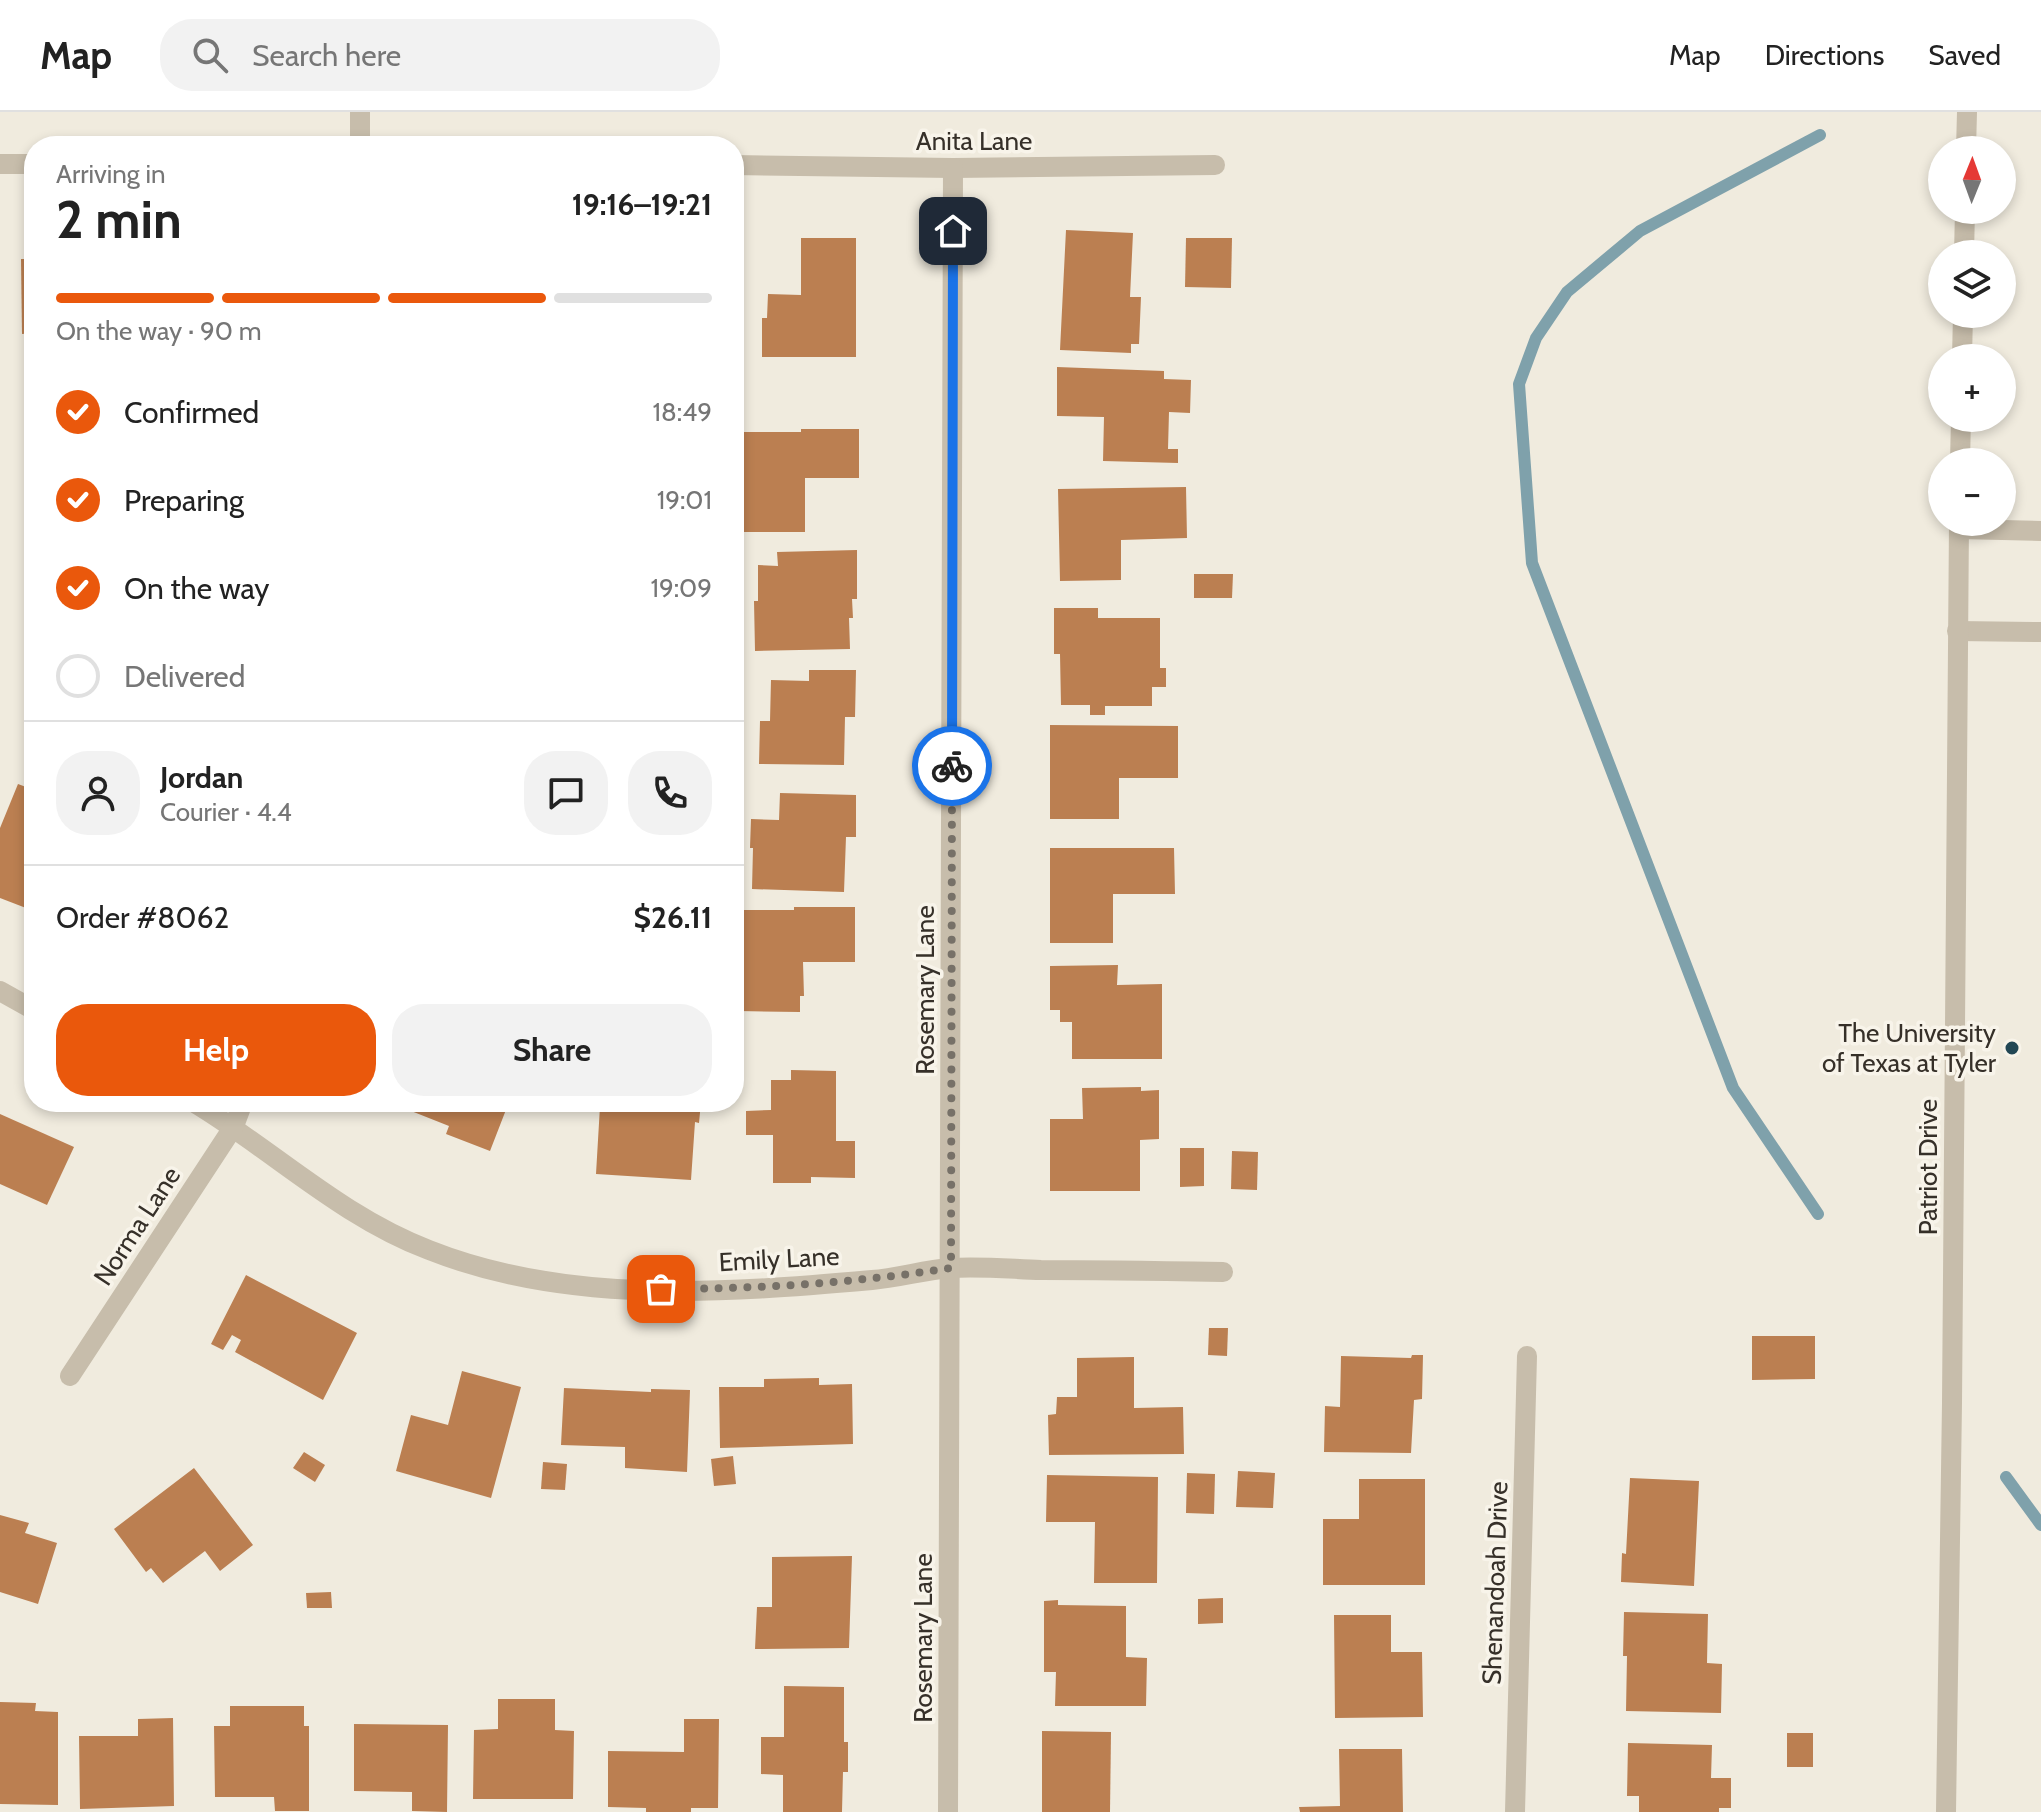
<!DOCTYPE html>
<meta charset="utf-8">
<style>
body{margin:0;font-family:Cabin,sans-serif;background:#f2f2f2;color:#222;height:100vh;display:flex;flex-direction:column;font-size:30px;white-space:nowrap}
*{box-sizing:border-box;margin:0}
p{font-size:26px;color:#767676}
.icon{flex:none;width:44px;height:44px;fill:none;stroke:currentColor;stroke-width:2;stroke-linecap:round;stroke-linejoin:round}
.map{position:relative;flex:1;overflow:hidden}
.side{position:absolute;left:24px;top:24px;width:720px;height:976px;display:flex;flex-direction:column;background:#fff;border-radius:32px;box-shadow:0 4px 12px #0003}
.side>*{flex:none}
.needle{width:52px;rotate:1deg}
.fabs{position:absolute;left:1928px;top:24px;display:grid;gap:16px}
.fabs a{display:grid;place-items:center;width:88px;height:88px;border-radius:50%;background:#fff;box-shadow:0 4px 12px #0003;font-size:40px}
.pin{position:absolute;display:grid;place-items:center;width:68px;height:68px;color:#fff;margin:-34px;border-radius:16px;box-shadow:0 4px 12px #0006}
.courier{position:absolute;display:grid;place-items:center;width:80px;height:80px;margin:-40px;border:6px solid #1a73e8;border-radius:50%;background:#fff;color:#222;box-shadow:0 2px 10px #0007}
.summary em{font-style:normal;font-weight:700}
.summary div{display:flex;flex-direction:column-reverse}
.summary{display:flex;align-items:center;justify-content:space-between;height:136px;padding:0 32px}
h1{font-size:52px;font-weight:700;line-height:60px}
.bar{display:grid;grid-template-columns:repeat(4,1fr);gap:12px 8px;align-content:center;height:96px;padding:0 32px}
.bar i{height:10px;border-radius:6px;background:#e0e0e0}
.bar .active{background:#ea580c}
.bar p{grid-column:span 4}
.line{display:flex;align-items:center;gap:20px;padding:0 32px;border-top:2px solid #e0e0e0}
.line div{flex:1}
.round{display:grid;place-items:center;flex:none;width:84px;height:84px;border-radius:32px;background:#f2f2f2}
ol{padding:0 32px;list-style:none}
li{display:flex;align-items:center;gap:24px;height:88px}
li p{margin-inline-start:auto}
li .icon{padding:8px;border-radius:50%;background:#ea580c;color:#fff;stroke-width:4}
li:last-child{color:#767676}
li i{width:44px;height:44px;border:4px solid #e0e0e0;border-radius:50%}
.cta{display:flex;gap:16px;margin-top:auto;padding:16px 32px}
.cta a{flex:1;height:92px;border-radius:32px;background:#ea580c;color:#fff;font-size:32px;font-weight:700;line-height:92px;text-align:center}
.cta a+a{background:#f2f2f2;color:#222}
header{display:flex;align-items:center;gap:48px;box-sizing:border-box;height:112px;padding:0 40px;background:#fff;border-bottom:2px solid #e0e0e0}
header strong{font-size:38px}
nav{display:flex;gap:44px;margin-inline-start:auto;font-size:28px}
.search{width:560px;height:72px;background:#f2f2f2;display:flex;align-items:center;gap:20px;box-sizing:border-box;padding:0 28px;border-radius:32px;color:#767676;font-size:30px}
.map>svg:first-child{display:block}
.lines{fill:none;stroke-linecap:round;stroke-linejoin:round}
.stream{stroke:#7fa1ab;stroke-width:12}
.building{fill:#bb7f51}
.minor{stroke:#c7bdab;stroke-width:20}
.done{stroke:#777168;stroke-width:8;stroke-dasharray:0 14.4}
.route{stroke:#1a73e8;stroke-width:10}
.poi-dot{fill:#224754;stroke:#f8f4ea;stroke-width:3}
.labels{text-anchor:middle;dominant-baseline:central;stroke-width:7;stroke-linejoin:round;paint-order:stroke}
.street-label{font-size:26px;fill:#363029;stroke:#f8f4ea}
.poi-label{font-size:26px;fill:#363029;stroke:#f8f4ea;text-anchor:end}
</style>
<header>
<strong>Map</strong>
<div class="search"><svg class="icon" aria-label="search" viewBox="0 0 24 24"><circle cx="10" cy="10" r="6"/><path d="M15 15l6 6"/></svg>Search here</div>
<nav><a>Map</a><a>Directions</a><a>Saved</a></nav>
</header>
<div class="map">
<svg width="2041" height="1700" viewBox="0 0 2041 1700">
<rect width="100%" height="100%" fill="#f0ebde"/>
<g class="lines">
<g class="stream">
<path d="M1818 1102 1733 976 1532 451 1519 272 1536 226 1567 180 1640 119 1820 23"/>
<path d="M2006 1365 2041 1413"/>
</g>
</g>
<g class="building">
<path d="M1066 118 1133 121 1130 185H1141L1139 232H1131V241L1060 238Z"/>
<path d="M801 126H856V245H762V206H767L768 182 801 183Z"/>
<path d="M1186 126H1232L1231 176 1185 175Z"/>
<path d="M21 147H34V221L22 222Z"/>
<path d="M1057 255 1164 259V267L1191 268 1190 301 1169 300 1168 337H1178V351L1103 349 1104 305 1057 304Z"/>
<path d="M801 317H859V366H805V420H737V387H742V358H734V330H742V320H801Z"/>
<path d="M1186 375 1187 426 1121 428V468L1060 469 1058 377Z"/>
<path d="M857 438V487H852L853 506H849L850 537 755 539 754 489H758V453L778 454 777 440Z"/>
<path d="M1194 462H1233L1232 486H1194Z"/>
<path d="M1054 496H1098V506H1160V556H1166V575H1152V594H1105V603H1090V593H1061L1060 542H1054Z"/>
<path d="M809 558H856L855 605H845L844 653 759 652 760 609H770L771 568 809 569Z"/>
<path d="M1050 613 1178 614V666H1119V707H1050Z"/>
<path d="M18 672 34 678V777L26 796 0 786V716Z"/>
<path d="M780 681 856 683V725H846L844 780 752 777 753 736H750L751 707 779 708Z"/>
<path d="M1050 736H1174L1175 782H1113V831H1050Z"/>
<path d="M794 795H855V850H803L804 884H800V900L739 899 740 798H794Z"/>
<path d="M1118 853 1117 873 1162 872V947H1072V910H1060V898H1050V854Z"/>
<path d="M734 928 741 929 739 968 734 967Z"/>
<path d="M791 958 836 959V1029H855V1066L811 1065V1071H773V1023H746V999L771 998V968H791Z"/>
<path d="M1141 975V979L1159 978V1027L1140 1028V1079H1050V1007H1083L1082 976Z"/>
<path d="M397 990H509L490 1039 446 1022 449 1014 396 993Z"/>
<path d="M656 990H701L699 1011 695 1010 691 1068 596 1062 600 994 655 998Z"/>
<path d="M0 1002 74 1035 47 1093 0 1072Z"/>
<path d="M1180 1036H1204V1074L1180 1075Z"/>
<path d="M1232 1039 1258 1040 1257 1078 1231 1077Z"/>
<path d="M246 1163 357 1221 323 1288 235 1240 241 1228 232 1223 223 1238 211 1232Z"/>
<path d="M1209 1216H1228L1227 1244 1208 1243Z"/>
<path d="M1752 1224H1815V1267L1752 1268Z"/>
<path d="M1412 1243H1423L1422 1287 1414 1288 1411 1341 1324 1340 1325 1294 1340 1295 1341 1244 1411 1246Z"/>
<path d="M1134 1245V1296L1183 1295 1184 1342 1049 1343 1048 1303 1056 1302 1057 1285H1077V1246Z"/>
<path d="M462 1259 521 1275 491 1386 396 1359 411 1303 448 1313Z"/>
<path d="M819 1266V1273L852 1272 853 1332 720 1336 719 1275H764V1267Z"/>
<path d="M564 1276 651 1280V1277L690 1278 687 1360 625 1356V1335L561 1333Z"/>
<path d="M304 1340 325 1353 315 1370 293 1356Z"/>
<path d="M733 1344 736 1372 714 1374 711 1347Z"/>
<path d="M543 1350 567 1352 565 1378 541 1377Z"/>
<path d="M194 1356 253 1433 220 1459 205 1439 163 1471 151 1456 146 1460 114 1417Z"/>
<path d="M1238 1359 1275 1361 1273 1396 1236 1395Z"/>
<path d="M1187 1361 1215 1362 1214 1402 1186 1401Z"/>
<path d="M1047 1363 1158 1365 1157 1471H1094L1095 1410H1046Z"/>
<path d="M1630 1366 1699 1369 1694 1474 1621 1470 1622 1441 1626 1442Z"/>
<path d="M1359 1367H1425V1473H1323V1407H1359Z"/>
<path d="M0 1403 29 1411 25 1421 57 1431 38 1492 0 1480Z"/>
<path d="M852 1444 849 1536 755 1537 757 1495H772V1445Z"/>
<path d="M331 1480 332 1496H307L306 1481Z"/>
<path d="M1223 1486V1511L1198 1512V1487Z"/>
<path d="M1058 1488V1493L1126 1494V1545L1147 1546 1146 1594H1055L1056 1560H1044V1489Z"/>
<path d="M1624 1500 1708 1502 1707 1551 1722 1552 1721 1601 1626 1599 1627 1544H1623Z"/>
<path d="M1334 1503H1391V1540H1422L1423 1605 1335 1606Z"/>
<path d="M784 1574 844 1575V1630H848V1660H843L842 1700H783V1663L761 1662V1625H784Z"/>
<path d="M498 1587H555V1618L574 1619 573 1687H473L474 1618 498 1617Z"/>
<path d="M0 1590 36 1591 35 1599 58 1600V1693L0 1692Z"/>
<path d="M230 1594H304V1614H309V1699H275L274 1685H215L214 1614H230Z"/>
<path d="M173 1606 174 1694 80 1697 79 1624H138V1607Z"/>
<path d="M684 1607H719L718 1696H691V1700H646V1696L608 1695V1639L684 1640Z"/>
<path d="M354 1612 448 1613 447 1700 412 1699V1680L354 1679Z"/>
<path d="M1042 1619 1111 1620 1110 1700H1042Z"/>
<rect x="1787" y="1621" width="26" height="34"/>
<path d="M1628 1631 1712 1633 1711 1666H1731V1696H1719V1700H1639V1684H1627Z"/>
<path d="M1339 1637H1402L1403 1700H1300L1299 1695 1340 1694Z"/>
</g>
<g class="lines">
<g class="minor">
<path d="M360 0V34"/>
<path d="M1966 38 1967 0"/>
<path d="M0 52H34"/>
<path d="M734 53 953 56 1215 53"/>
<path d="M1964 142 1965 98"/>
<path d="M1962 246 1963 202"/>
<path d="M1960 350 1961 306"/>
<path d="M1959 417 2041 419"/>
<path d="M1957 519 2041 520"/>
<path d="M0 879 34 898"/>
<path d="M193 990C273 1038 340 1104 429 1138 568 1193 726 1181 872 1168 898 1166 924 1158 950 1156 980 1154 1011 1157 1041 1158 1102 1158 1163 1159 1223 1160"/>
<path d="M70 1264 234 1014 243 990"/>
<path d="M948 1700 953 56"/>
<path d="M1515 1700 1527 1244"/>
<path d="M1946 1700 1952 1291 1959 410"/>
</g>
</g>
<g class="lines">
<path class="done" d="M661 1177C758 1177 855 1171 951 1156L952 654"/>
<path class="route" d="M952 654 953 119"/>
</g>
<circle class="poi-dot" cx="2012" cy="936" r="8"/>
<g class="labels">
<g class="street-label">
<text x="974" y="29">Anita Lane</text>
<text transform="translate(925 878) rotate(-90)">Rosemary Lane</text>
<text transform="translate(1928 1055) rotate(-90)">Patriot Drive</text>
<text transform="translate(137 1114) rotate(-57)">Norma Lane</text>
<text transform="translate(779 1147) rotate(-3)">Emily Lane</text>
<text transform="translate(1495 1471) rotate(-88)">Shenandoah Drive</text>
<text transform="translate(923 1526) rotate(-90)">Rosemary Lane</text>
</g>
<g class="poi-label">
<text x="1996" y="921">The University<tspan x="1996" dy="30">of Texas at Tyler</tspan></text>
</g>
</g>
</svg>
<div class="fabs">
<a><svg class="needle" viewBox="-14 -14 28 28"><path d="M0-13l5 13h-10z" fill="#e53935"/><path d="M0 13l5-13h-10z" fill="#767676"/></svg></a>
<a><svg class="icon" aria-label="layers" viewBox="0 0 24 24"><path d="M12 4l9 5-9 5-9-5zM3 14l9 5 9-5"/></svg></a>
<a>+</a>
<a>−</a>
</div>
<div class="pin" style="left:661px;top:1177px;background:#ea580c"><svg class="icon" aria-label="bag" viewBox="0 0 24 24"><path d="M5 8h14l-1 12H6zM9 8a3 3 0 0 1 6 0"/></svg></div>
<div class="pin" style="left:953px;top:119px;background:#1f2937"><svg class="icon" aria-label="home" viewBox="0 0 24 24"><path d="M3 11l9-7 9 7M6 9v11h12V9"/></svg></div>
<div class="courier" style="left:952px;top:654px"><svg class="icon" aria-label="bike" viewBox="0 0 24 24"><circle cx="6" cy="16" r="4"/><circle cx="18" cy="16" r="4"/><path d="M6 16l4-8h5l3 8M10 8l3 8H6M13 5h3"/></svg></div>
<section class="side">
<div class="summary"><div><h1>2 min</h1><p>Arriving in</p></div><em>19:16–19:21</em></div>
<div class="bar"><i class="active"></i><i class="active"></i><i class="active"></i><i></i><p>On the way · 90 m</p></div>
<ol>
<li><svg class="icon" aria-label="check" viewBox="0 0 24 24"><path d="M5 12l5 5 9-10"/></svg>Confirmed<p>18:49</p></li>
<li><svg class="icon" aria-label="check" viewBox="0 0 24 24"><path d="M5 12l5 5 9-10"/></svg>Preparing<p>19:01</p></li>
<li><svg class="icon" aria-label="check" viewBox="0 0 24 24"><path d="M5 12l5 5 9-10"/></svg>On the way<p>19:09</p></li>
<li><i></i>Delivered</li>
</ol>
<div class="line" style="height:144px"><a class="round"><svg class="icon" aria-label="person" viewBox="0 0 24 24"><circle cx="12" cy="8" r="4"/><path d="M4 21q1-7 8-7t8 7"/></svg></a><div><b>Jordan</b><p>Courier · 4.4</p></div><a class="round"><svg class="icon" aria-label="chat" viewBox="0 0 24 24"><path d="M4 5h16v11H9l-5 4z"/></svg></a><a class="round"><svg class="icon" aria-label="phone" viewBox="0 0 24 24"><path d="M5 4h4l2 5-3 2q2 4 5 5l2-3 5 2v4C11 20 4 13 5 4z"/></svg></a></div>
<div class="line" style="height:104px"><div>Order #8062</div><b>$26.11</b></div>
<div class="cta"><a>Help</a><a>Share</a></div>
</section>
</div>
